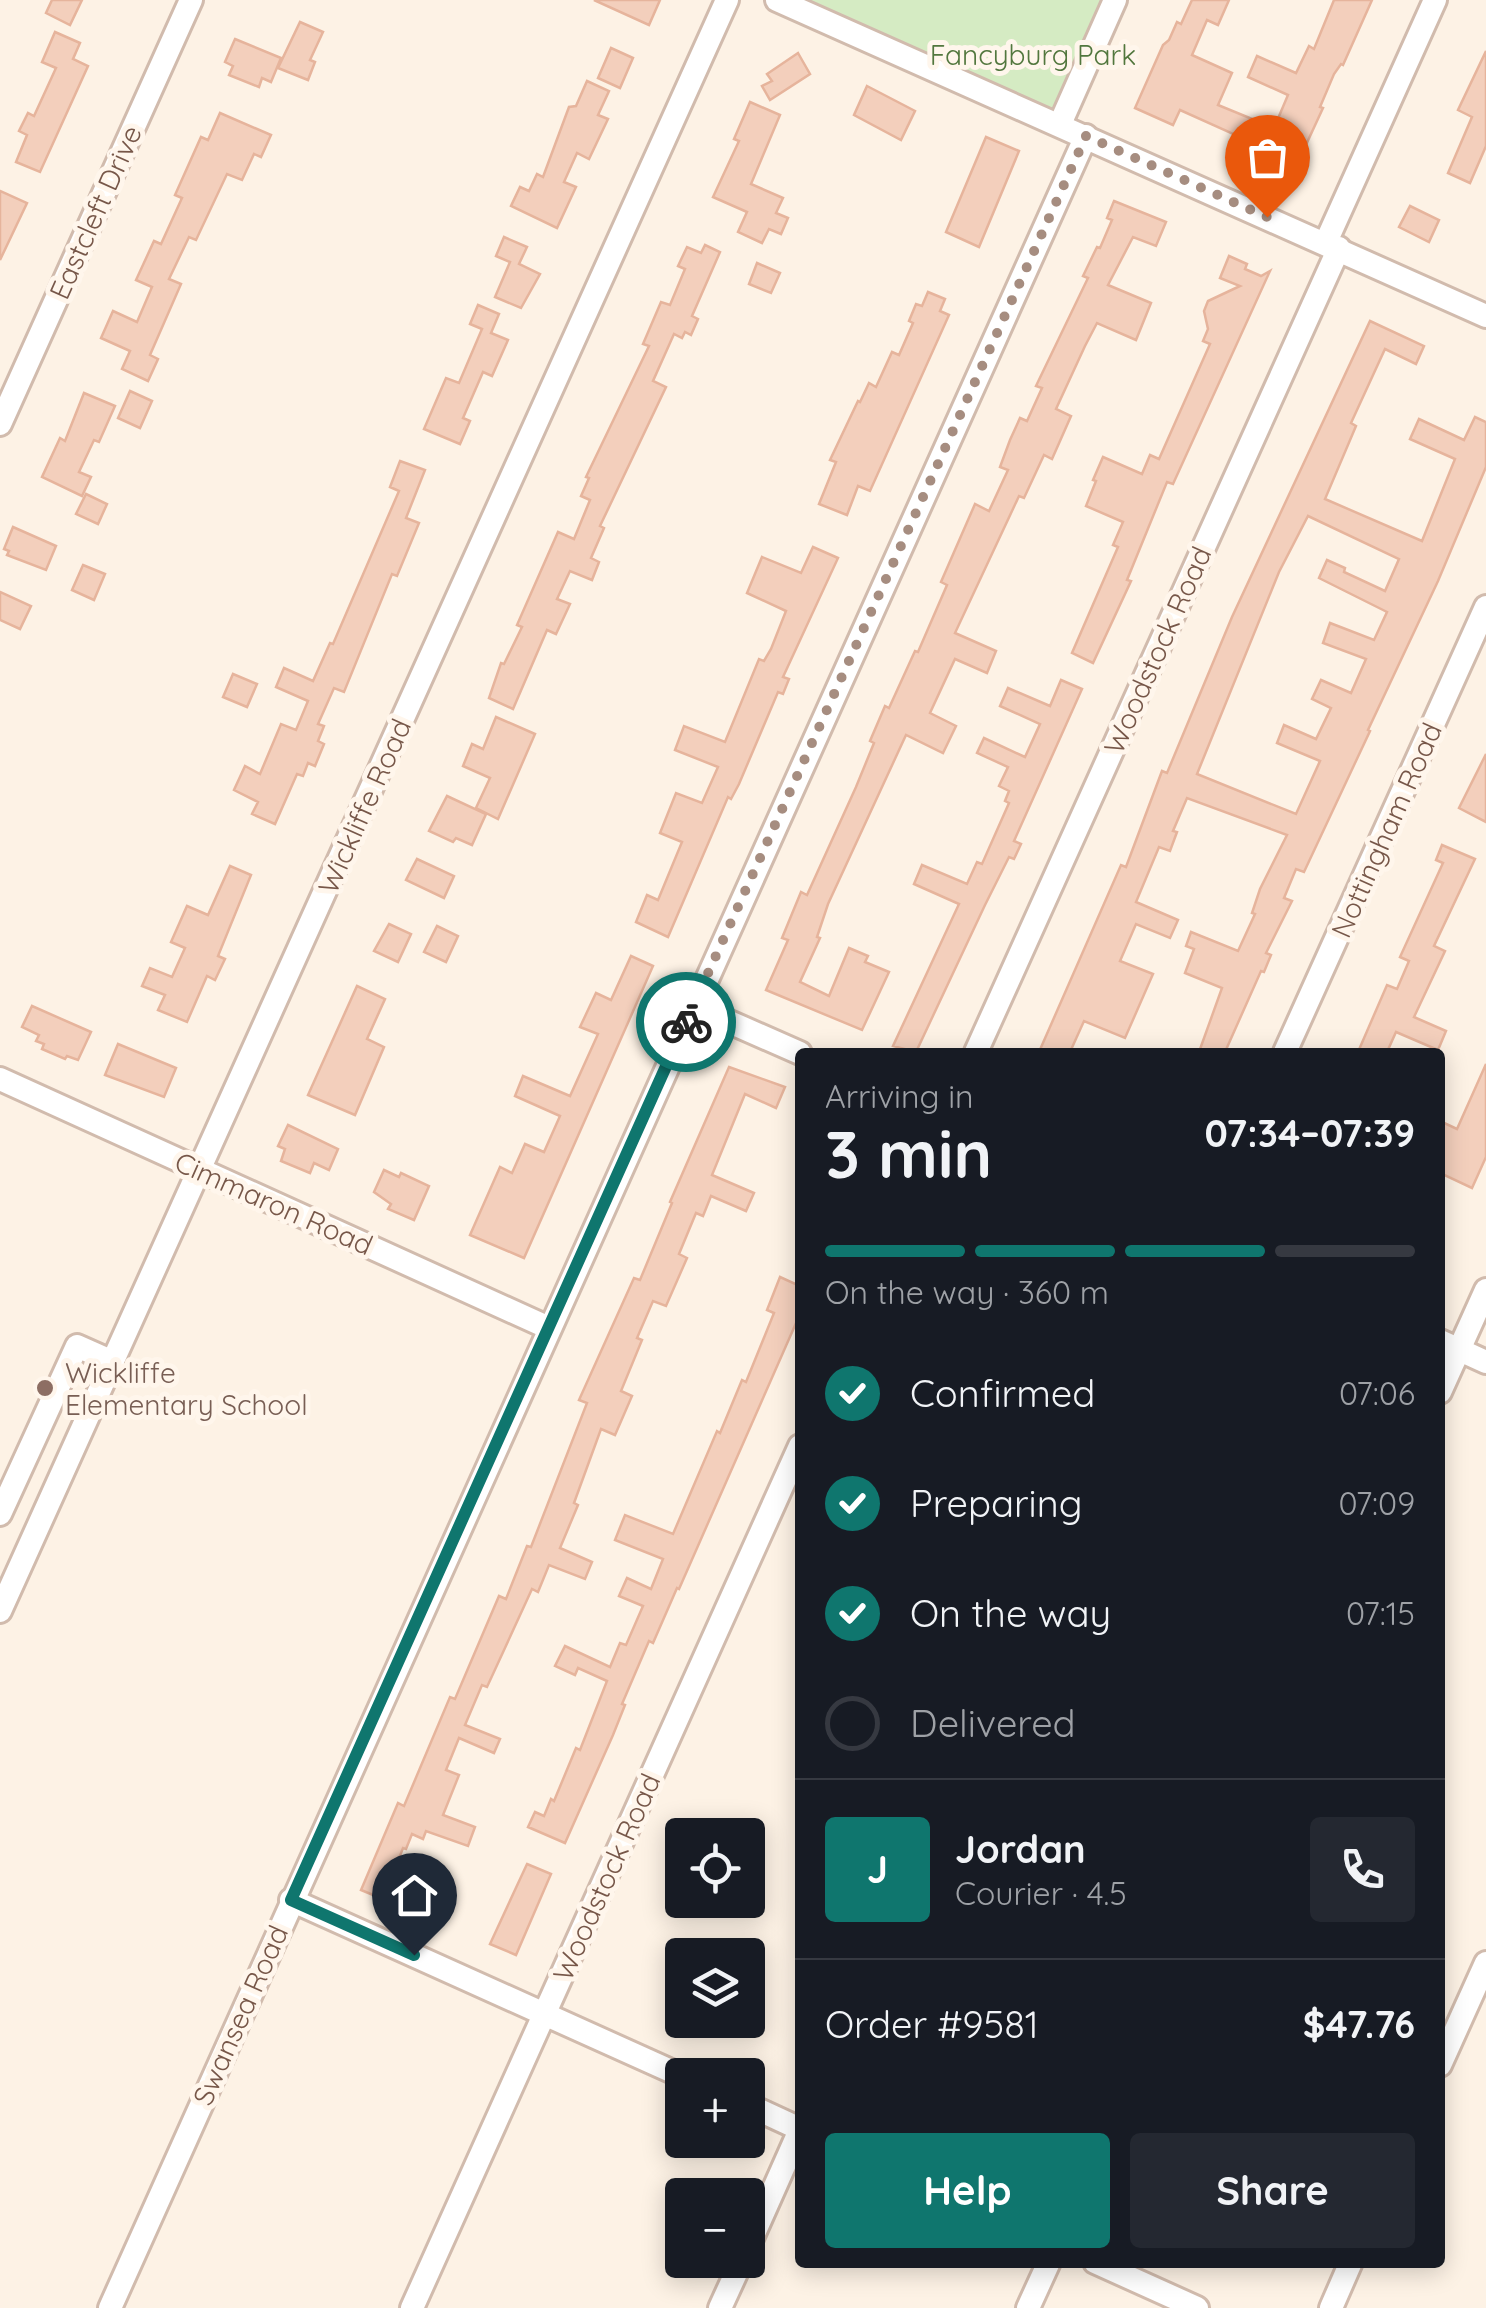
<!DOCTYPE html>
<meta charset="utf-8">
<style>
body{margin:0;font-family:Quicksand,sans-serif;background:#242831;color:#f1f3f6;height:100vh;display:flex;flex-direction:column;font-size:38px;white-space:nowrap}
*{box-sizing:border-box;margin:0}
p{font-size:32px;color:#9ea1a6}
.icon{flex:none;width:55px;height:55px;fill:none;stroke:currentColor;stroke-width:2;stroke-linecap:round;stroke-linejoin:round}
.map{position:relative;flex:1;overflow:hidden}
.side{position:absolute;left:795px;top:1048px;width:650px;height:1220px;display:flex;flex-direction:column;background:#171b24;border-radius:10px;box-shadow:0 5px 25px #0003}
.side>*{flex:none}
.tools{position:absolute;left:665px;top:1818px;display:grid;gap:20px}
.tools a{display:grid;place-items:center;width:100px;height:100px;border-radius:10px;background:#171b24;box-shadow:0 5px 25px #0003;font-size:50px}
.pin{position:absolute;display:grid;place-items:center;width:85px;height:85px;color:#fff;margin:-102px -42px;border-radius:50% 50% 50% 0;rotate:-45deg;box-shadow:0 0 10px #0007}
.pin .icon{rotate:45deg}
.courier{position:absolute;display:grid;place-items:center;width:100px;height:100px;margin:-50px;border:8px solid #0f766e;border-radius:50%;background:#fff;color:#222;box-shadow:0 2px 12px #0007}
.headline em{font-style:normal;font-weight:800}
.headline div{display:flex;flex-direction:column-reverse}
.headline{display:flex;align-items:center;justify-content:space-between;height:170px;padding:0 30px}
h1{font-size:65px;font-weight:800;line-height:75px}
.bar{display:grid;grid-template-columns:repeat(4,1fr);gap:15px 10px;align-content:center;height:120px;padding:0 30px}
.bar i{height:12px;border-radius:8px;background:#363941}
.bar .on{background:#0f766e}
.bar p{grid-column:span 4}
.line{display:flex;align-items:center;gap:25px;padding:0 30px;border-top:2px solid #363941}
.line div{flex:1}
.round{display:grid;place-items:center;flex:none;width:105px;height:105px;border-radius:10px;background:#242831}
ol{padding:0 30px;list-style:none}
li{display:flex;align-items:center;gap:30px;height:110px}
li p{margin-inline-start:auto}
li .icon{padding:10px;border-radius:50%;background:#0f766e;color:#fff;stroke-width:4}
li:last-child{color:#9ea1a6}
li i{width:55px;height:55px;border:5px solid #363941;border-radius:50%}
.cta{display:flex;gap:20px;margin-top:auto;padding:20px 30px}
.cta a{flex:1;height:115px;border-radius:10px;background:#0f766e;color:#fff;font-size:40px;font-weight:800;line-height:115px;text-align:center}
.cta a+a{background:#242831;color:#f1f3f6}
.map>svg:first-child{display:block}
.green{fill:#d5ebc3}
.building{fill:#f3cfbc;stroke:#e6b49c;stroke-width:2.5;fill-rule:evenodd}
.lines{fill:none;stroke-linecap:round;stroke-linejoin:round}
.minor-casing{stroke:#d1bbad;stroke-width:28}
.minor{stroke:#fff;stroke-width:22}
.done{stroke:#a68d80;stroke-width:10;stroke-dasharray:0 18}
.route{stroke:#0f766e;stroke-width:12}
.education-dot{fill:#8d6e63;stroke:#fff6ec;stroke-width:4}
.labels{text-anchor:middle;dominant-baseline:central;stroke-width:10;stroke-linejoin:round;paint-order:stroke}
.park-label{font-size:28px;fill:#52773e;stroke:#fff6ec}
.street-label{font-size:28px;fill:#775749;stroke:#fff6ec}
.education-label{font-size:28px;fill:#785e54;stroke:#fff6ec;text-anchor:start}
</style>
<div class="map">
<svg width="1486" height="2308" viewBox="0 0 1486 2308">
<rect width="100%" height="100%" fill="#fdf2e5"/>
<path class="green" d="M777 0H1115L1060 124Z"/>
<g class="building">
<path d="M52 0H82L70 25 46 13Z"/>
<path d="M594 0H660L649 25Z"/>
<path d="M1192 0H1229L1218 25 1207 20 1192 55 1232 73 1218 105 1274 128 1288 95 1248 77 1257 56 1296 73 1309 46 1314 49 1334 0H1372L1343 65 1341 64 1334 74 1320 107 1323 108 1292 175 1232 149 1238 136 1180 110 1173 125 1135 108 1163 45 1169 40 1177 22 1181 24Z"/>
<path d="M300 22 323 32 310 60 315 62 308 80 278 68Z"/>
<path d="M55 32 80 43 73 59 88 66 40 172 16 162 27 135 19 131 28 113 34 116 56 68 42 62Z"/>
<path d="M235 39 281 58 271 82 262 78 259 87 229 75 233 66 225 62Z"/>
<path d="M611 48 633 58 620 88 598 78Z"/>
<path d="M1486 51V146L1470 183 1448 173 1472 117 1458 110Z"/>
<path d="M798 53 810 74 770 100 762 86 772 81 767 74Z"/>
<path d="M587 81 609 91 598 115 608 119 589 159 577 153 564 182 576 187 557 228 511 206 520 187 529 191 537 174 543 177 569 107 576 106Z"/>
<path d="M867 86 915 111 901 140 854 115Z"/>
<path d="M750 102 780 115 751 184 783 198 776 213 788 218 781 234 769 229 762 243 738 232 747 212 713 197 739 141 734 139Z"/>
<path d="M220 113 271 135 261 157 254 154 242 180 227 174 196 240 189 237 169 279 181 284 150 355 158 359 148 381 122 369 130 351 101 338 113 311 137 322 152 287 136 280 154 241 161 244 182 198 175 195 201 137 208 140Z"/>
<path d="M986 137 1019 151 979 247 946 232Z"/>
<path d="M0 191 27 203 0 260Z"/>
<path d="M1114 201 1166 222 1156 246 1133 237 1108 285 1151 303 1136 340 1097 323 1085 346 1056 409 1071 416 1052 459 1044 455 1024 498 1019 496 955 633 996 651 987 673 955 659 930 713 956 726 943 753 906 735 828 904 817 937 820 938 800 982 829 996 849 948 868 956 865 962 889 972 862 1030 766 990 788 940 782 938 801 892 807 895 856 787 874 743 870 741 885 706 889 708 915 651 918 652 947 585 941 582 975 504 989 511 1008 470 1000 467 1010 440 1020 418 1027 421 1042 388 1036 386 1088 278 1083 276 1097 247 1100 248 1112 220 1107 218Z"/>
<path d="M1410 206 1439 220 1429 242 1399 227Z"/>
<path d="M504 237 527 247 519 264 540 274 521 308 495 297 510 262 496 256Z"/>
<path d="M705 245 720 252 692 316 698 319 691 335 685 332 682 338 674 334 653 381 666 387 600 526 604 528 591 558 599 562 592 580 570 571 557 599 570 604 556 634 547 630 513 709 489 698 501 663 504 664 522 627 517 625 558 532 574 539 590 500 581 496 589 478 586 477 649 346 643 344 661 302 670 305 685 269 678 266 687 247 701 253Z"/>
<path d="M1229 256 1247 264 1245 269 1261 276 1270 271 1173 484 1167 482 1127 580 1131 581 1093 663 1072 653 1118 547 1113 545 1123 522 1086 506 1096 481 1093 480 1103 457 1142 474 1150 455 1159 459 1210 344 1203 341 1208 329 1204 311 1208 301 1240 286 1220 278Z"/>
<path d="M757 263 780 273 771 293 749 284Z"/>
<path d="M928 292 945 299 940 311 949 315 870 491 858 486 847 515 819 504 836 462 830 460 858 401 860 402 869 383 876 387 892 352 899 355 913 323 909 321 916 304 922 306Z"/>
<path d="M478 305 499 314 491 333 508 340 492 376 483 372 463 418 470 421 460 444 424 429 446 378 459 383 482 329 470 324Z"/>
<path d="M1370 321 1424 346 1416 364 1385 349 1351 423 1356 426 1325 499 1422 541 1455 459 1410 439 1419 419 1464 440 1475 417 1486 422V467L1438 581 1368 730 1370 731 1304 872 1296 869 1284 898 1292 901 1266 953 1271 955 1264 972 1261 971 1225 1052H1199L1222 988 1185 973 1194 949 1186 946 1191 932 1238 951 1255 914 1252 913 1260 889 1287 835 1187 798 1173 831 1177 832 1170 851 1159 847 1136 902 1178 920 1170 938 1136 924 1120 961 1153 974 1125 1038 1084 1021 1070 1052H1039L1121 865 1126 867 1162 771 1167 773 1232 617ZM1308 516 1399 559 1385 591 1344 572 1345 568 1327 560 1319 578 1387 612 1374 640 1330 623 1323 643 1366 659 1351 693 1321 680 1312 699 1331 708 1316 739 1284 725 1277 743 1320 761 1296 814 1197 774 1279 572Z"/>
<path d="M130 391 152 401 140 428 118 418Z"/>
<path d="M84 393 115 406 99 442 94 440 79 472 91 477 82 496 42 477 60 438 65 441Z"/>
<path d="M400 461 425 470 406 518 419 523 397 576 392 574 344 692 334 688 318 724 324 726 318 741 324 744 315 766 308 763 303 776 297 774 275 824 252 814 258 802 234 790 245 766 260 774 281 724 296 730 308 701 276 687 284 668 313 681 330 643 333 644 399 491 390 487Z"/>
<path d="M86 494 107 504 98 524 76 514Z"/>
<path d="M13 527 56 546 46 570 7 555 9 551 4 549Z"/>
<path d="M813 547 838 558 783 677 789 679 783 694 778 692 739 784 731 799 728 797 668 937 636 922 647 895 658 900 682 842 660 833 676 793 702 803 718 767 675 750 684 726 725 742 759 659 764 661 771 649 786 611 747 593 762 557 801 573Z"/>
<path d="M83 565 105 574 94 600 72 590Z"/>
<path d="M0 592 31 606 20 629 0 620Z"/>
<path d="M233 674 257 684 247 707 223 697Z"/>
<path d="M1061 680 1082 689 1014 841 1021 844 1014 859 1009 857 985 905 916 1052 893 1046 959 904 914 884 922 865 967 884 977 862 982 864 1009 803 1005 801 1009 791 999 786 1008 767 977 753 984 738 1025 757 1040 724 1000 706 1008 688 1050 706Z"/>
<path d="M496 717 535 734 498 819 476 808 490 778 463 766 472 744 483 749Z"/>
<path d="M1486 754V822L1459 808Z"/>
<path d="M447 796 486 814 472 845 456 838 453 842 429 831Z"/>
<path d="M1442 845 1475 859 1434 946 1445 951 1414 1017 1446 1031 1438 1050 1396 1032 1387 1052H1358L1387 985 1397 989 1409 961 1400 957 1443 863 1436 860Z"/>
<path d="M417 859 454 876 444 898 406 880Z"/>
<path d="M230 866 251 875 218 956 225 959 215 980 207 976 187 1022 158 1010 165 995 142 986 150 968 172 977 185 948 171 942 187 906 208 915Z"/>
<path d="M389 924 411 934 398 962 374 951Z"/>
<path d="M437 926 458 936 446 962 424 952Z"/>
<path d="M631 956 653 966 524 1258 470 1235 500 1167 512 1173 525 1144 544 1152 560 1116 515 1096 523 1076 570 1096 598 1034 580 1027 596 993 611 1000Z"/>
<path d="M357 986 385 999 367 1039 384 1047 355 1115 308 1095Z"/>
<path d="M32 1006 91 1032 78 1060 67 1056 65 1059 42 1049 44 1044 36 1041 39 1035 22 1027Z"/>
<path d="M118 1044 176 1068 164 1097 105 1075Z"/>
<path d="M1486 1064V1157L1472 1188 1440 1173V1121L1457 1129Z"/>
<path d="M729 1067 785 1087 776 1108 745 1094 712 1175 754 1193 746 1211 711 1196 703 1216 696 1213 679 1254 687 1258 666 1306 653 1301 637 1338 642 1340 621 1391 632 1396 615 1435 601 1429 574 1503 578 1505 560 1548 592 1562 585 1579 549 1565 538 1592 532 1589 487 1687 482 1685 465 1725 500 1739 494 1753 459 1738 446 1770 459 1775 443 1815 475 1827 468 1846 426 1831 423 1839 412 1834 406 1849 403 1848 383 1899 361 1890 398 1803 404 1806 450 1697 455 1699 499 1596 506 1599 527 1546 531 1547 587 1403 579 1400 634 1278 640 1280 672 1203 670 1202Z"/>
<path d="M288 1125 338 1149 329 1170 314 1163 310 1173 281 1161 285 1149 278 1146Z"/>
<path d="M384 1170 399 1177 401 1173 429 1186 414 1220 388 1209 391 1204 374 1192Z"/>
<path d="M780 1277 800 1286V1314L679 1589 677 1588 653 1643 649 1641 622 1704 625 1705 613 1735 565 1843 528 1827 535 1812 544 1816 551 1799 554 1801 576 1748 580 1750 607 1681 578 1668 575 1675 555 1666 565 1646 610 1667 620 1643 626 1645 643 1606 619 1596 627 1578 651 1589 663 1559 615 1540 625 1515 673 1534 717 1431 720 1433 742 1380 746 1382 774 1313 767 1310Z"/>
<path d="M527 1864 551 1874 516 1955 490 1944Z"/>
</g>
<g class="lines">
<g class="minor-casing">
<g id="minor">
<path d="M777 0 1486 316"/>
<path d="M1060 124 1115 0"/>
<path d="M1326 242 1435 0"/>
<path d="M0 424 191 0"/>
<path d="M693 1006 800 1053"/>
<path d="M976 1052 1339 248"/>
<path d="M1285 1052 1486 607"/>
<path d="M0 1079 549 1328"/>
<path d="M1440 1341 1486 1362"/>
<path d="M1440 1392 1486 1290"/>
<path d="M0 1514 77 1346 113 1362"/>
<path d="M0 1611 727 0"/>
<path d="M291 1900 682 2076"/>
<path d="M1440 2065 1486 1963"/>
<path d="M748 2105 800 2129"/>
<path d="M748 2247 800 2130"/>
<path d="M1095 2262 1197 2308"/>
<path d="M110 2308 1086 136"/>
<path d="M412 2308 800 1446"/>
<path d="M720 2308 742 2260"/>
<path d="M1028 2308 1049 2262"/>
<path d="M1331 2308 1351 2262"/>
</g>
</g>
<use href="#minor" class="minor"/>
</g>
<g class="lines">
<path class="done" d="M686 1022 1086 136 1267 217"/>
<path class="route" d="M414 1955 291 1900 686 1022"/>
</g>
<circle class="education-dot" cx="45" cy="1388" r="10"/>
<g class="labels">
<g class="park-label">
<text x="1033" y="54">Fancyburg Park</text>
</g>
<g class="street-label">
<text transform="translate(95 212) rotate(-66)">Eastcleft Drive</text>
<text transform="translate(1157 650) rotate(-66)">Woodstock Road</text>
<text transform="translate(364 806) rotate(-66)">Wickliffe Road</text>
<text transform="translate(1386 830) rotate(-66)">Nottingham Road</text>
<text transform="translate(274 1203) rotate(24)">Cimmaron Road</text>
<text transform="translate(606 1877) rotate(-66)">Woodstock Road</text>
<text transform="translate(240 2015) rotate(-66)">Swansea Road</text>
</g>
<g class="education-label">
<text x="65" y="1372">Wickliffe<tspan x="65" dy="32">Elementary School</tspan></text>
</g>
</g>
</svg>
<div class="tools">
<a><svg class="icon" aria-label="locate" viewBox="0 0 24 24"><circle cx="12" cy="12" r="6"/><path d="M12 2v4M12 18v4M2 12h4M18 12h4"/></svg></a>
<a><svg class="icon" aria-label="layers" viewBox="0 0 24 24"><path d="M12 4l9 5-9 5-9-5zM3 14l9 5 9-5"/></svg></a>
<a>+</a>
<a>−</a>
</div>
<div class="pin" style="left:1267px;top:217px;background:#ea580c"><svg class="icon" aria-label="bag" viewBox="0 0 24 24"><path d="M5 8h14l-1 12H6zM9 8a3 3 0 0 1 6 0"/></svg></div>
<div class="pin" style="left:414px;top:1955px;background:#1f2937"><svg class="icon" aria-label="home" viewBox="0 0 24 24"><path d="M3 11l9-7 9 7M6 9v11h12V9"/></svg></div>
<div class="courier" style="left:686px;top:1022px"><svg class="icon" aria-label="bike" viewBox="0 0 24 24"><circle cx="6" cy="16" r="4"/><circle cx="18" cy="16" r="4"/><path d="M6 16l4-8h5l3 8M10 8l3 8H6M13 5h3"/></svg></div>
<section class="side">
<div class="headline"><div><h1>3 min</h1><p>Arriving in</p></div><em>07:34–07:39</em></div>
<div class="bar"><i class="on"></i><i class="on"></i><i class="on"></i><i></i><p>On the way · 360 m</p></div>
<ol>
<li><svg class="icon" aria-label="check" viewBox="0 0 24 24"><path d="M5 12l5 5 9-10"/></svg>Confirmed<p>07:06</p></li>
<li><svg class="icon" aria-label="check" viewBox="0 0 24 24"><path d="M5 12l5 5 9-10"/></svg>Preparing<p>07:09</p></li>
<li><svg class="icon" aria-label="check" viewBox="0 0 24 24"><path d="M5 12l5 5 9-10"/></svg>On the way<p>07:15</p></li>
<li><i></i>Delivered</li>
</ol>
<div class="line" style="height:180px"><b class="round" style="background:#0f766e;color:#fff">J</b><div><b>Jordan</b><p>Courier · 4.5</p></div><a class="round"><svg class="icon" aria-label="phone" viewBox="0 0 24 24"><path d="M5 4h4l2 5-3 2q2 4 5 5l2-3 5 2v4C11 20 4 13 5 4z"/></svg></a></div>
<div class="line" style="height:130px"><div>Order #9581</div><b>$47.76</b></div>
<div class="cta"><a>Help</a><a>Share</a></div>
</section>
</div>
